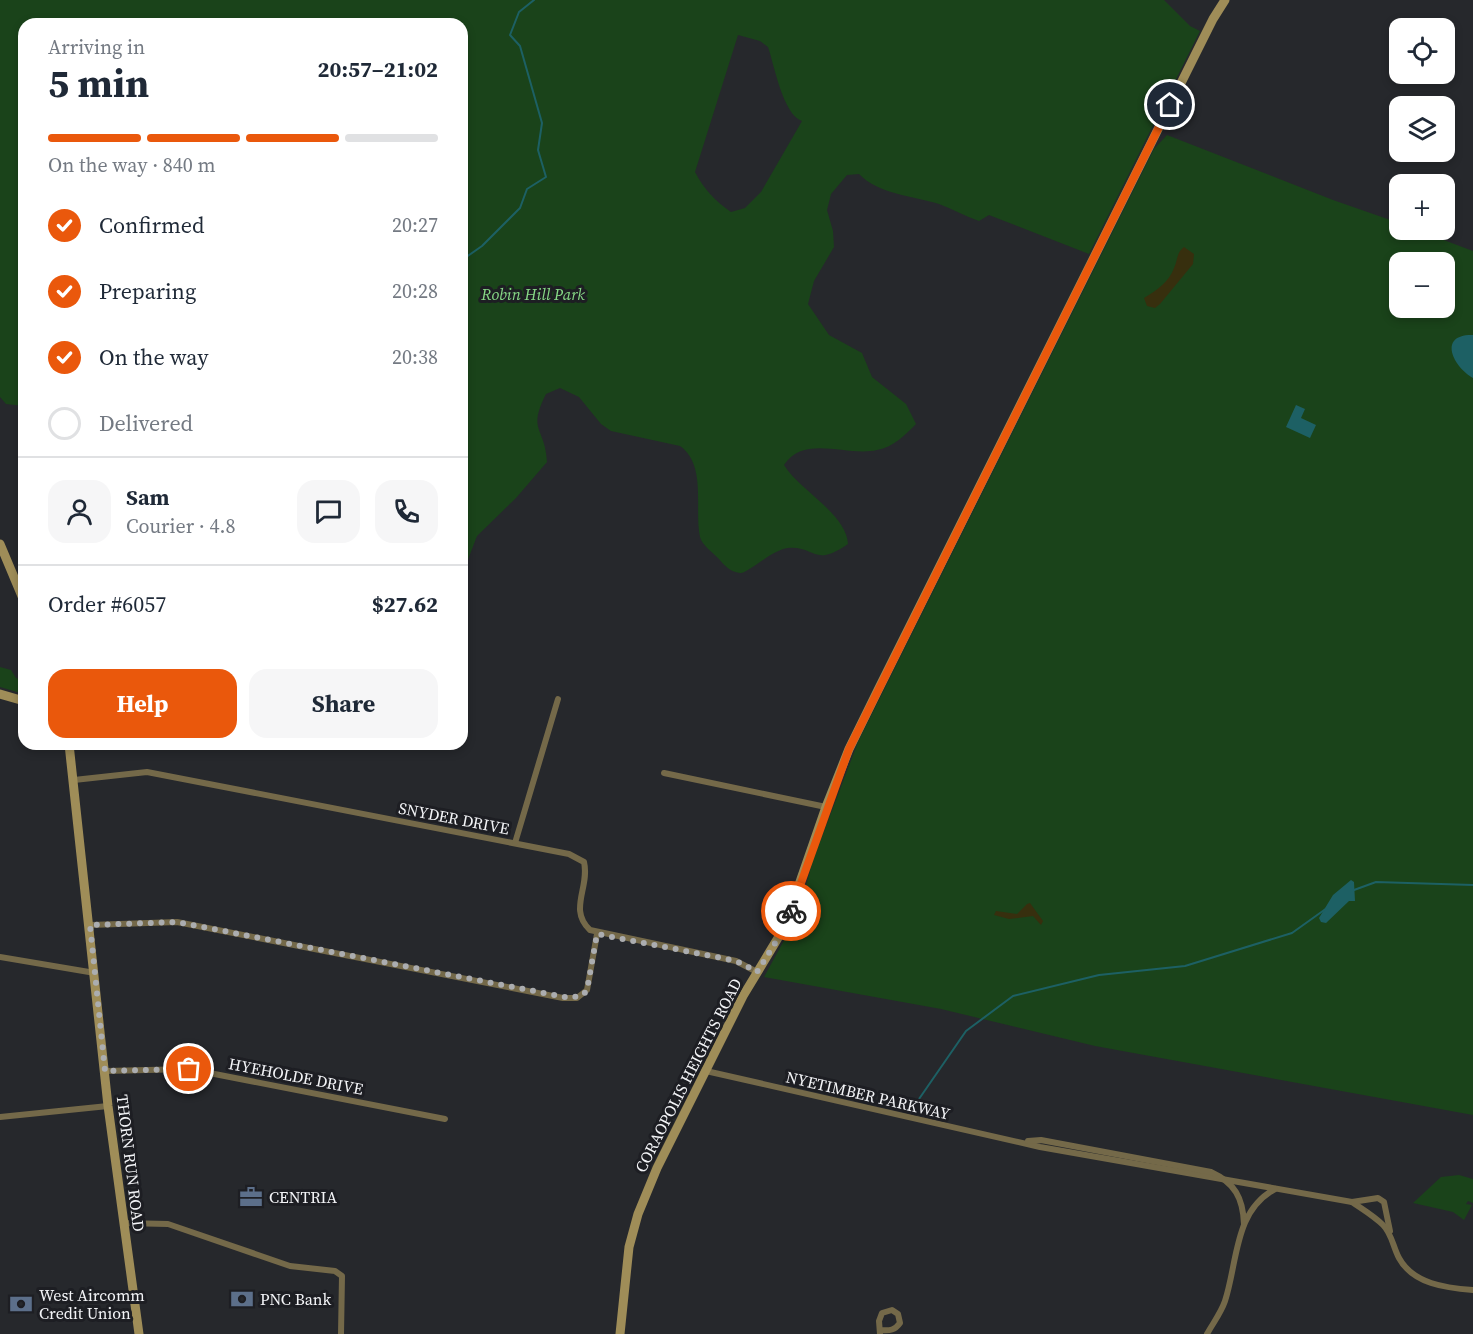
<!DOCTYPE html>
<meta charset="utf-8">
<style>
body{margin:0;font-family:"Source Serif 4",serif;background:#f6f6f7;color:#1f2937;height:100vh;display:flex;flex-direction:column;font-size:22px;white-space:nowrap}
*{box-sizing:border-box;margin:0}
p{font-size:20px;color:#747a83}
.icon{flex:none;width:33px;height:33px;fill:none;stroke:currentColor;stroke-width:2;stroke-linecap:round;stroke-linejoin:round}
.map{position:relative;flex:1;overflow:hidden}
.sheet{position:absolute;left:18px;top:18px;width:450px;height:732px;display:flex;flex-direction:column;background:#fff;border-radius:18px;box-shadow:0 3px 9px #0003}
.sheet>*{flex:none}
.buttons{position:absolute;left:1389px;top:18px;display:grid;gap:12px}
.buttons a{display:grid;place-items:center;width:66px;height:66px;border-radius:12px;background:#fff;box-shadow:0 3px 9px #0003;font-size:30px}
.pin{position:absolute;display:grid;place-items:center;width:51px;height:51px;color:#fff;margin:-26px;border:3px solid #fff;border-radius:50%;box-shadow:0 2px 6px #0007}
.courier{position:absolute;display:grid;place-items:center;width:60px;height:60px;margin:-30px;border:4px solid #ea580c;border-radius:50%;background:#fff;color:#222;box-shadow:0 2px 8px #0007}
.overview em{font-style:normal;font-weight:700}
.overview div{display:flex;flex-direction:column-reverse}
.overview{display:flex;align-items:center;justify-content:space-between;height:102px;padding:0 30px}
h1{font-size:39px;font-weight:700;line-height:45px}
.bar{display:grid;grid-template-columns:repeat(4,1fr);gap:9px 6px;align-content:center;height:72px;padding:0 30px}
.bar i{height:8px;border-radius:4px;background:#e0e1e3}
.bar .on{background:#ea580c}
.bar p{grid-column:span 4}
.line{display:flex;align-items:center;gap:15px;padding:0 30px;border-top:2px solid #e0e1e3}
.line div{flex:1}
.round{display:grid;place-items:center;flex:none;width:63px;height:63px;border-radius:18px;background:#f6f6f7}
ol{padding:0 30px;list-style:none}
li{display:flex;align-items:center;gap:18px;height:66px}
li p{margin-inline-start:auto}
li .icon{padding:6px;border-radius:50%;background:#ea580c;color:#fff;stroke-width:4}
li:last-child{color:#747a83}
li i{width:33px;height:33px;border:3px solid #e0e1e3;border-radius:50%}
.primary-button{display:flex;gap:12px;margin-top:auto;padding:12px 30px}
.primary-button a{flex:1;height:69px;border-radius:18px;background:#ea580c;color:#fff;font-size:24px;font-weight:700;line-height:69px;text-align:center}
.primary-button a+a{background:#f6f6f7;color:#1f2937}
.map>svg:first-child{display:block}
.green{fill:#1a431a;fill-rule:evenodd}
.sand{fill:#372f0e}
.water{fill:#1d6064}
.lines{fill:none;stroke-linecap:round;stroke-linejoin:round}
.stream{stroke:#1d6064;stroke-width:2}
.street{stroke:#746949;stroke-width:6}
.secondary{stroke:#9f8d58;stroke-width:9}
.done{stroke:#abadb0;stroke-width:6;stroke-dasharray:0 10.8}
.route{stroke:#ea580c;stroke-width:8}
.labels{text-anchor:middle;dominant-baseline:central;stroke-width:6;stroke-linejoin:round;paint-order:stroke}
.park-label{font-size:16px;font-style:italic;fill:#87d986;stroke:#1d1e23}
.street-label{font-size:16px;fill:#f3f4f7;stroke:#1d1e23}
.poi-label{font-size:16px;fill:#f3f4f7;stroke:#1d1e23;text-anchor:start}
</style>
<div class="map">
<svg width="1473" height="1334" viewBox="0 0 1473 1334">
<rect width="100%" height="100%" fill="#26282c"/>
<g class="green">
<path d="M0 0H1164L1190 26 1200 31 1089 254 994 217 989 215 979 221C965 216 952 209 939 204 913 196 878 194 859 174L847 175 831 194 827 210 833 231 834 247 814 281 808 304 829 335 862 353 872 377 906 404 916 424C905 435 894 447 877 450 847 457 804 434 784 465 800 491 846 513 848 544 813 568 816 546 788 548 771 550 748 574 740 573 730 572 724 565 718 558 712 552 702 545 700 537 694 509 707 465 680 446L611 431 601 424 579 397 560 388 546 394C527 432 545 426 547 462L516 498 477 536 462 575V24H24V406L6 404 0 397ZM738 35 760 41 768 47C774 64 783 115 802 121L761 192 745 208 731 212C715 201 704 189 695 172Z"/>
<path d="M1167 135 1333 200 1399 223 1400 230H1417L1473 251V1115L1095 1046 941 1009 764 977 799 913 812 863 858 742 1154 149ZM1400 262H1444V308H1400Z"/>
<path d="M0 667 11 670 16 678 24 681V694L0 687Z"/>
<path d="M1459 1175 1473 1179V1203L1468 1201 1466 1204 1472 1205 1464 1220 1453 1212 1413 1203 1441 1177Z"/>
</g>
<g class="sand">
<path d="M1184 247 1194 254 1193 264 1160 304 1155 308 1147 306 1144 298C1157 290 1169 282 1174 268 1178 260 1176 253 1184 247Z"/>
<path d="M1030 903 1043 921 1041 925 1033 916 1009 919 994 915 996 911 1017 914 1027 904Z"/>
</g>
<g class="water">
<path d="M1473 335V378C1453 367 1437 334 1473 335Z"/>
<path d="M1296 405 1305 409 1301 418 1316 425 1310 438 1286 427Z"/>
<path d="M1351 880 1354 882 1355 901H1349L1326 923 1321 922 1319 918 1333 895Z"/>
</g>
<g class="lines">
<g class="stream">
<path d="M462 260 482 246 520 208 527 189 546 177 538 150 542 123 520 46 510 35 519 12 534 0"/>
<path d="M1354 890 1376 882 1473 885"/>
<path d="M910 1112 966 1031 1013 996 1099 975 1185 966 1292 933 1327 908"/>
</g>
<g class="street">
<path d="M664 773 826 807"/>
<path d="M74 780 147 772 569 854 584 862C590 887 568 910 590 930L736 961 757 972"/>
<path d="M515 843 558 699"/>
<path d="M90 925 177 922 563 998H577L587 990 597 934"/>
<path d="M0 957 95 973"/>
<path d="M105 1071 189 1069 445 1119"/>
<path d="M706 1071 1040 1147 1352 1202C1362 1209 1374 1216 1383 1225 1392 1234 1393 1247 1399 1258 1413 1284 1446 1288 1473 1290"/>
<path d="M0 1117 108 1106"/>
<path d="M1028 1141 1041 1140 1211 1172C1235 1183 1243 1198 1244 1224"/>
<path d="M1352 1202 1378 1198 1384 1202 1390 1231"/>
<path d="M123 1223 168 1224 290 1266 335 1271 342 1276 341 1334"/>
<path d="M880 1334 879 1321 882 1313 892 1310 898 1314 900 1323C895 1330 890 1331 881 1330"/>
<path d="M1207 1334C1213 1323 1221 1313 1225 1301 1238 1261 1234 1211 1275 1189"/>
</g>
<g class="secondary">
<path d="M0 544 24 601"/>
<path d="M0 694 24 701"/>
<path d="M69 744 108 1106 139 1334"/>
<path d="M620 1334 629 1247 638 1214 657 1168 743 996 784 928 826 807 849 749 878 690 1213 19 1225 0"/>
</g>
</g>
<g class="lines">
<path class="done" d="M189 1069 105 1071 90 925 177 922 570 998 583 995 587 990 597 934 727 959 741 963 757 972 779 937 791 911"/>
<path class="route" d="M791 911 849 749 1170 105"/>
</g>
<defs>
<g id="office-bare" transform="scale(1.8)"><path d="M-6-3h4V-5.5h4V-3h4V5H-6ZM-1-4.5V-3h2v-1.5ZM-6 0V1H6V0Z" fill="#5c6f8a" stroke="#1d1e23" stroke-width="2.5" paint-order="stroke"/></g>
<g id="bank-bare" transform="scale(1.8)"><path d="M-6-4H6V4H-6ZM0-2.3a2.3 2.3 0 1 0 0 4.6a2.3 2.3 0 1 0 0-4.6Z" fill="#5c6f8a" stroke="#1d1e23" stroke-width="2.5" paint-order="stroke"/></g>
</defs>
<g fill-rule="evenodd">
<use href="#office-bare" x="251" y="1197"/>
<use href="#bank-bare" x="242" y="1299"/>
<use href="#bank-bare" x="21" y="1304"/>
</g>
<g class="labels">
<g class="park-label">
<text x="533" y="294">Robin Hill Park</text>
</g>
<g class="street-label">
<text transform="translate(454 818) rotate(11)">SNYDER DRIVE</text>
<text transform="translate(688 1075) rotate(-63)">CORAOPOLIS HEIGHTS ROAD</text>
<text transform="translate(296 1076) rotate(11)">HYEHOLDE DRIVE</text>
<text transform="translate(868 1095) rotate(13)">NYETIMBER PARKWAY</text>
<text transform="translate(131 1163) rotate(83)">THORN RUN ROAD</text>
</g>
<g class="poi-label">
<text x="269" y="1197">CENTRIA</text>
<text x="39" y="1295">West Aircomm<tspan x="39" dy="18">Credit Union</tspan></text>
<text x="260" y="1299">PNC Bank</text>
</g>
</g>
</svg>
<div class="buttons">
<a><svg class="icon" aria-label="locate" viewBox="0 0 24 24"><circle cx="12" cy="12" r="6"/><path d="M12 2v4M12 18v4M2 12h4M18 12h4"/></svg></a>
<a><svg class="icon" aria-label="layers" viewBox="0 0 24 24"><path d="M12 4l9 5-9 5-9-5zM3 14l9 5 9-5"/></svg></a>
<a>+</a>
<a>−</a>
</div>
<div class="pin" style="left:189px;top:1069px;background:#ea580c"><svg class="icon" aria-label="bag" viewBox="0 0 24 24"><path d="M5 8h14l-1 12H6zM9 8a3 3 0 0 1 6 0"/></svg></div>
<div class="pin" style="left:1170px;top:105px;background:#1f2937"><svg class="icon" aria-label="home" viewBox="0 0 24 24"><path d="M3 11l9-7 9 7M6 9v11h12V9"/></svg></div>
<div class="courier" style="left:791px;top:911px"><svg class="icon" aria-label="bike" viewBox="0 0 24 24"><circle cx="6" cy="16" r="4"/><circle cx="18" cy="16" r="4"/><path d="M6 16l4-8h5l3 8M10 8l3 8H6M13 5h3"/></svg></div>
<section class="sheet">
<div class="overview"><div><h1>5 min</h1><p>Arriving in</p></div><em>20:57–21:02</em></div>
<div class="bar"><i class="on"></i><i class="on"></i><i class="on"></i><i></i><p>On the way · 840 m</p></div>
<ol>
<li><svg class="icon" aria-label="check" viewBox="0 0 24 24"><path d="M5 12l5 5 9-10"/></svg>Confirmed<p>20:27</p></li>
<li><svg class="icon" aria-label="check" viewBox="0 0 24 24"><path d="M5 12l5 5 9-10"/></svg>Preparing<p>20:28</p></li>
<li><svg class="icon" aria-label="check" viewBox="0 0 24 24"><path d="M5 12l5 5 9-10"/></svg>On the way<p>20:38</p></li>
<li><i></i>Delivered</li>
</ol>
<div class="line" style="height:108px"><a class="round"><svg class="icon" aria-label="person" viewBox="0 0 24 24"><circle cx="12" cy="8" r="4"/><path d="M4 21q1-7 8-7t8 7"/></svg></a><div><b>Sam</b><p>Courier · 4.8</p></div><a class="round"><svg class="icon" aria-label="chat" viewBox="0 0 24 24"><path d="M4 5h16v11H9l-5 4z"/></svg></a><a class="round"><svg class="icon" aria-label="phone" viewBox="0 0 24 24"><path d="M5 4h4l2 5-3 2q2 4 5 5l2-3 5 2v4C11 20 4 13 5 4z"/></svg></a></div>
<div class="line" style="height:78px"><div>Order #6057</div><b>$27.62</b></div>
<div class="primary-button"><a>Help</a><a>Share</a></div>
</section>
</div>
